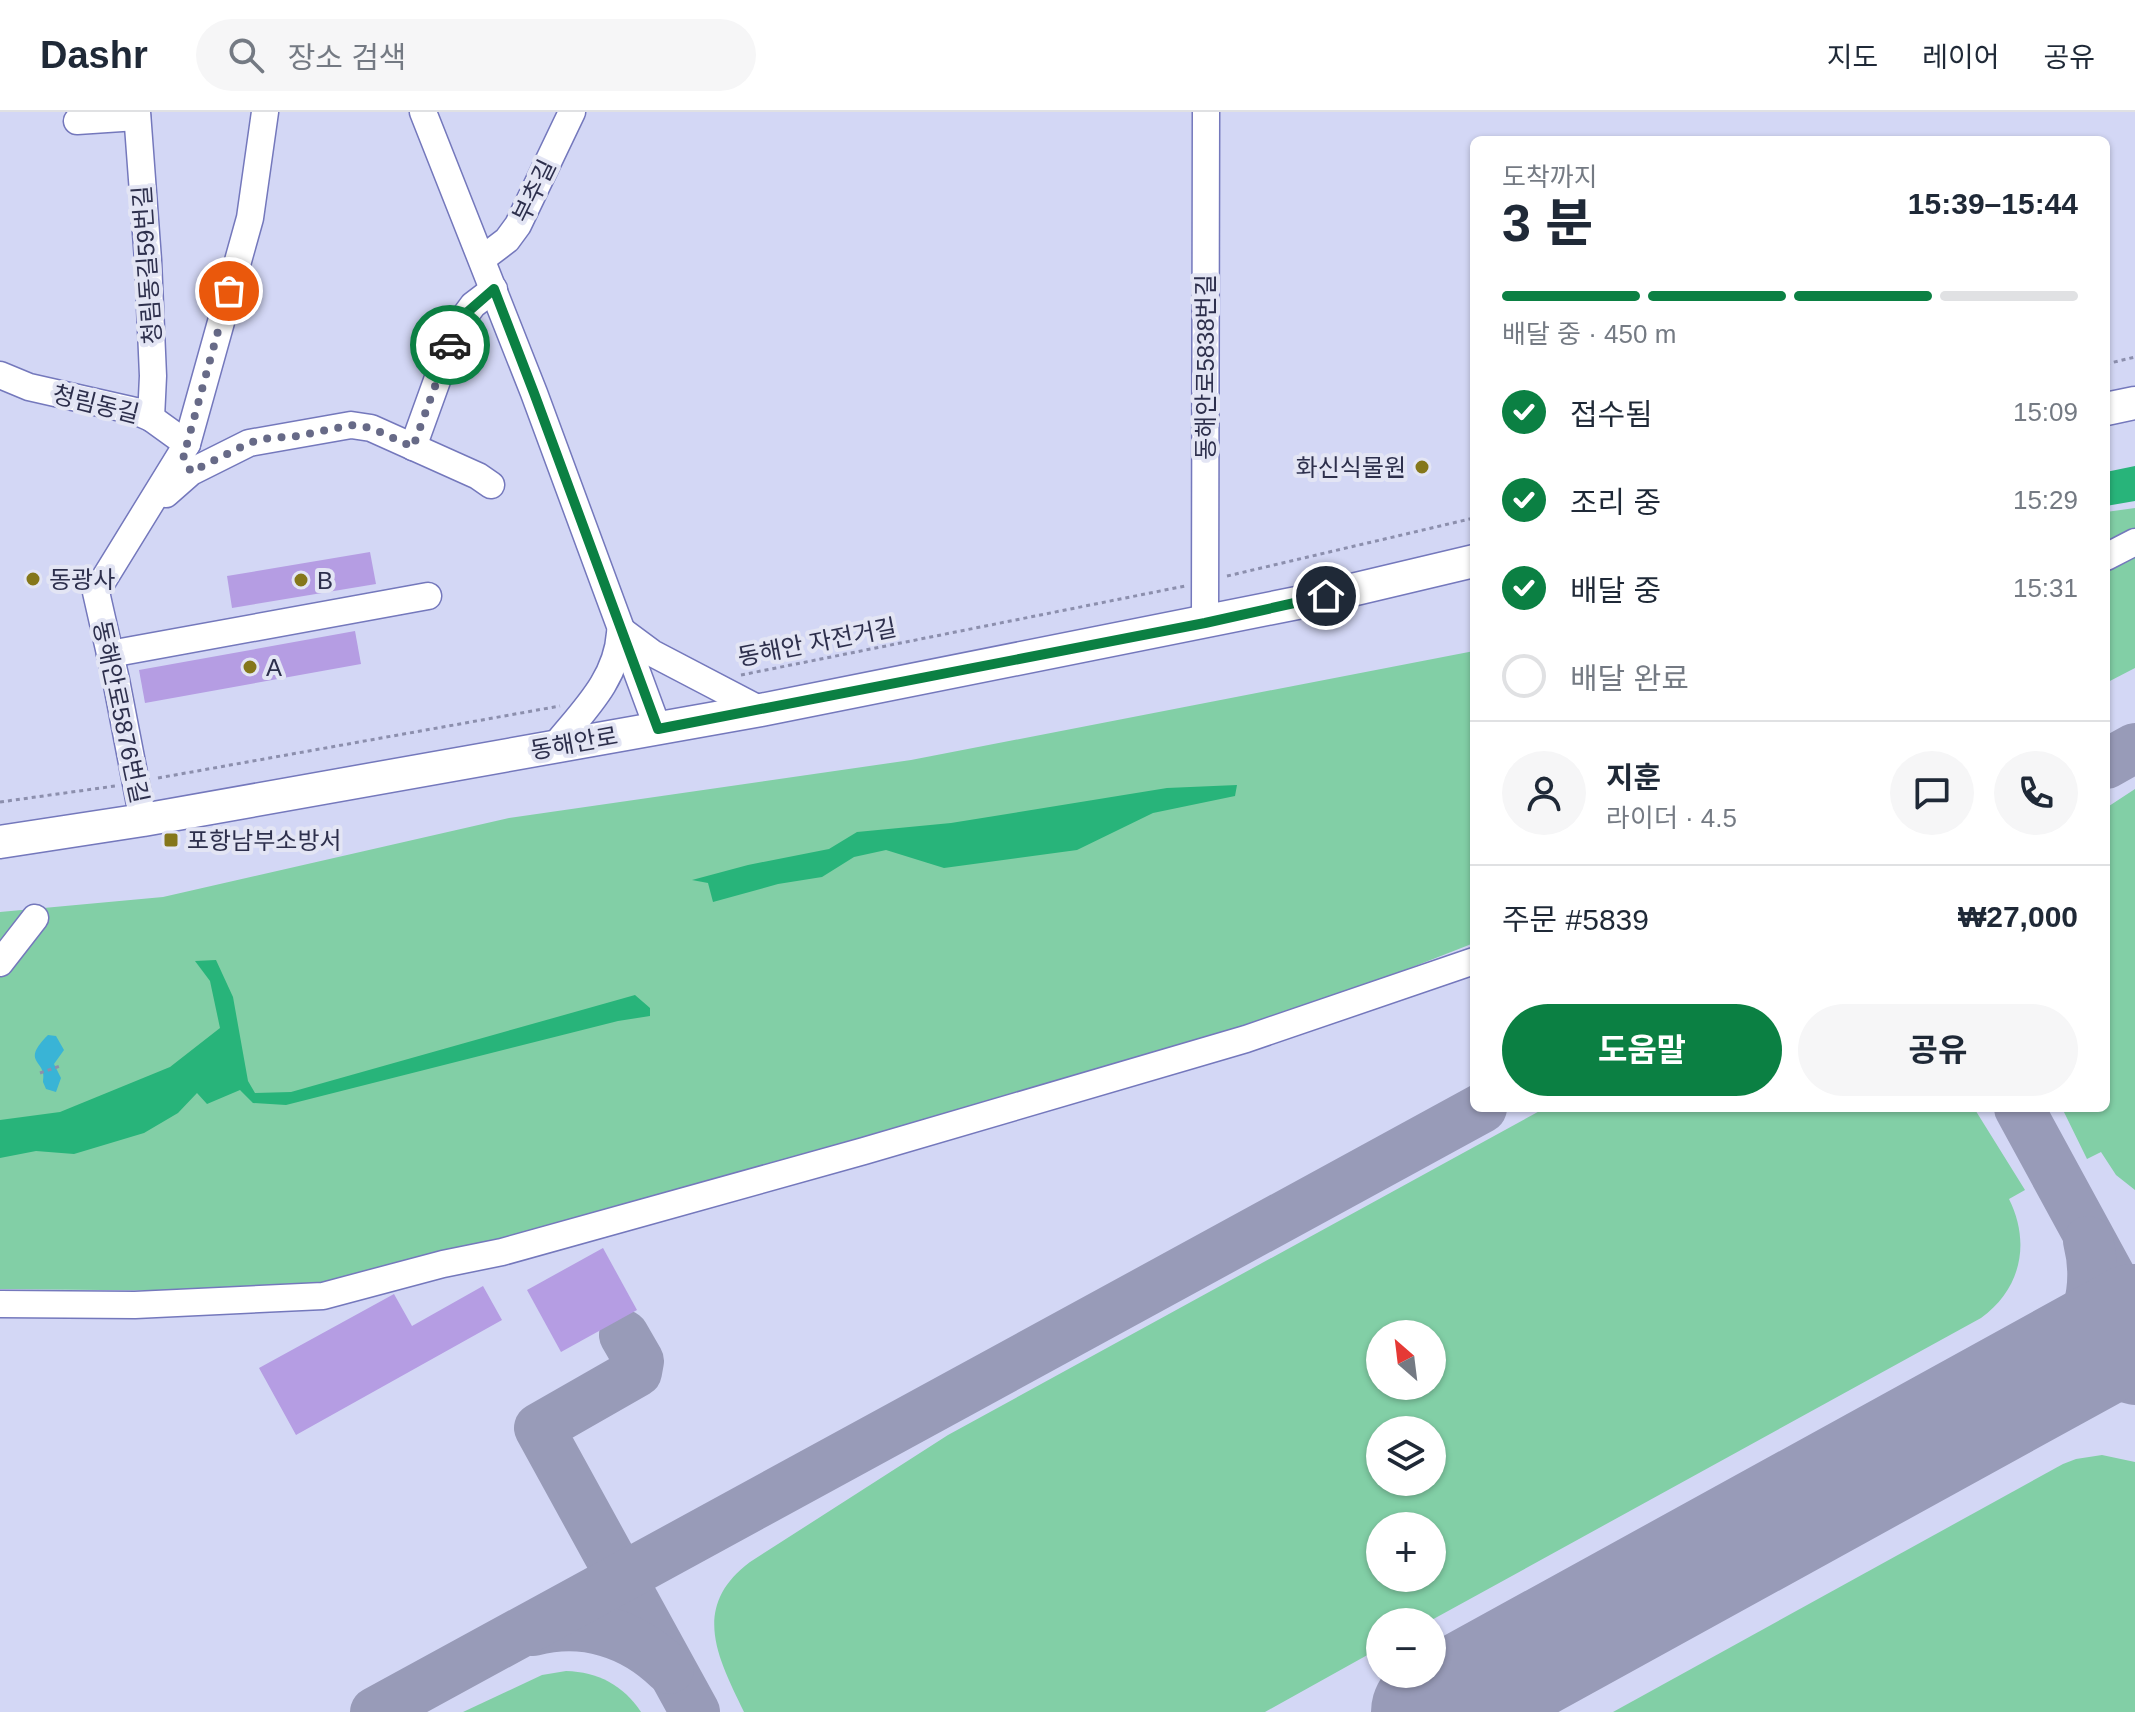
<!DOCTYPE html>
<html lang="ko">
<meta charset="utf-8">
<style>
body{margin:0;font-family:Arial,"Noto Sans KR",sans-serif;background:#f6f6f7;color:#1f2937;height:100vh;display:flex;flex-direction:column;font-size:30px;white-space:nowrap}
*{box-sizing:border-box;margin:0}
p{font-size:26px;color:#747a83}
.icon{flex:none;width:44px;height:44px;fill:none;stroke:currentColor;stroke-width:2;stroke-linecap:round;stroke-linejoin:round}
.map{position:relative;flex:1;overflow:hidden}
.panel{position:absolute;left:1470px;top:24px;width:640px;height:976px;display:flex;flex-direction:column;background:#fff;border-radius:12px;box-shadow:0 2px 6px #0004}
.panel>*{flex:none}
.needle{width:52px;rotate:332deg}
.buttons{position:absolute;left:1366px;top:1208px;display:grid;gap:16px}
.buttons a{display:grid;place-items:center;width:80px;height:80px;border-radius:50%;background:#fff;box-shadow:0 2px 6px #0004;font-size:40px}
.pin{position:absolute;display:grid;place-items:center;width:68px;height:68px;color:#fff;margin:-34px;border:4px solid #fff;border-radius:50%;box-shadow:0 2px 8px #0007}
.courier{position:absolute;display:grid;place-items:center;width:80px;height:80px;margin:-40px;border:6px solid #0b8043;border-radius:50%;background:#fff;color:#222;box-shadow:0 2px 10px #0007}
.headline em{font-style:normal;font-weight:700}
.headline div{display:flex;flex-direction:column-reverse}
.headline{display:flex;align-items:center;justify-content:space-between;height:136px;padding:0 32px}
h1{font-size:52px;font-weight:700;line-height:60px}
.bar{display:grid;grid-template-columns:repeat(4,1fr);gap:12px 8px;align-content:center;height:96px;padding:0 32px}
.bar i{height:10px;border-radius:6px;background:#e0e1e3}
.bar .selected{background:#0b8043}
.bar p{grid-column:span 4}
.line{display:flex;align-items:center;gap:20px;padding:0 32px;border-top:2px solid #e0e1e3}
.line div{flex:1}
.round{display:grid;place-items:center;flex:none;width:84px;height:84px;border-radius:42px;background:#f6f6f7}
ol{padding:0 32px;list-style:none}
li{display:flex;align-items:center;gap:24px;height:88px}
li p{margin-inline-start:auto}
li .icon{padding:8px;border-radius:50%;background:#0b8043;color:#fff;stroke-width:4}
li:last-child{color:#747a83}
li i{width:44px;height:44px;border:4px solid #e0e1e3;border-radius:50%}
.cta{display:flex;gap:16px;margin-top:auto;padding:16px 32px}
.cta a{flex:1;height:92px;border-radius:48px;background:#0b8043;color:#fff;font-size:32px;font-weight:700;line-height:92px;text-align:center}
.cta a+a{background:#f6f6f7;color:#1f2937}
header{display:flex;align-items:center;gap:48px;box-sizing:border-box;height:112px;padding:0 40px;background:#fff;border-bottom:2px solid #e0e1e3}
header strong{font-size:38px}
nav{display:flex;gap:44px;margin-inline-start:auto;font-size:28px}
.search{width:560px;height:72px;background:#f6f6f7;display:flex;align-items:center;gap:20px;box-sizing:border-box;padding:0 28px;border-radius:44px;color:#747a83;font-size:30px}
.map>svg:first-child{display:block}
.green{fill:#82cfa6;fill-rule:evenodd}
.forest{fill:#28b47a}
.water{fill:#39b4d6}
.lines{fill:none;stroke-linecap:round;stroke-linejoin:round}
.taxiway{stroke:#989bb8;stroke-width:50}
.runway{stroke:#989bb8;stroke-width:122}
.building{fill:#b59de3}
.minor-casing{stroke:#7478bc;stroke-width:29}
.major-casing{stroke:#7478bc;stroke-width:35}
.path{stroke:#8c8fad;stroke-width:3;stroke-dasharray:4 4;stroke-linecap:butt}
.minor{stroke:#fff;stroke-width:26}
.major{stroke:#fff;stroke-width:32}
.done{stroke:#676a87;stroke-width:8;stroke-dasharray:0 14.4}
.route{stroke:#0b8043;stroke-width:10}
.poi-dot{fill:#85771a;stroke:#e3e5f4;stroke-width:3}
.labels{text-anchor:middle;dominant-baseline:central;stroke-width:8;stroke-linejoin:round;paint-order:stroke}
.street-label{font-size:24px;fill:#2d2f4c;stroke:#e3e5f4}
.poi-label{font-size:24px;fill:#2d2f4c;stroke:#e3e5f4;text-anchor:start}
</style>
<header>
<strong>Dashr</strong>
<div class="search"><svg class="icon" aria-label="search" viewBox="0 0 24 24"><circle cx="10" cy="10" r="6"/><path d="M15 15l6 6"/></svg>장소 검색</div>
<nav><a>지도</a><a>레이어</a><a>공유</a></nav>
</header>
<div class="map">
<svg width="2135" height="1600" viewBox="0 0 2135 1600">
<rect width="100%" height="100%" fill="#d3d7f5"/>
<g class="green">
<path d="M2135 396V556L2106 571V400Z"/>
<path d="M1474 539V831L1290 903 693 1082 322 1180 0 1177V800L163 785 509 706 911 648Z"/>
<path d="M2135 677V1078L2116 1063 2101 1040 2087 1047 2062 996H2106V696Z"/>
<path d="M1545 996H1974L2025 1078 2009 1087C2031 1131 2021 1177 1981 1206L1428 1510H1380V1536L1265 1600H744C718 1546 690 1495 750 1450L948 1323ZM1380 1222H1432V1274H1380ZM1380 1318H1432V1370H1380ZM1380 1414H1432V1466H1380Z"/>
<path d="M2102 1343 2135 1350V1600H1613L2063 1352 2076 1347Z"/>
<path d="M566 1559C598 1560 623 1573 641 1600H463L542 1563Z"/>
</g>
<g class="forest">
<path d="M2135 354V389L2106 394V360Z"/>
<path d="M1237 673 1235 684 1153 701 1077 738 944 756 886 738 854 745 822 765 778 772 713 790 708 771 692 768 748 753 829 737 857 720 951 711 1167 676Z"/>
<path d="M216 848 233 885 248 969 255 981 291 980 635 883 650 896V904L618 909 286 993 253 991 240 978 207 992 197 981 178 1001 144 1021 74 1042 36 1039 0 1046V1008L60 1000 170 955 220 916 210 869 195 849Z"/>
</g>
<path class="water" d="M48 923 56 924 64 938 54 952 61 966 56 980 46 977 43 970C48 947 19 952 48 923Z"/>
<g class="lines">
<g class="taxiway">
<path d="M2106 652 2135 636"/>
<path d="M2019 996 2135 1209"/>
<path d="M624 1223 639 1249 637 1260 539 1316 695 1600"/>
<path d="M2055 1257C2086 1221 2100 1176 2088 1129"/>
<path d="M2055 1257 2088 1256 2135 1268"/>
<path d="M533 1519C584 1506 632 1521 669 1557"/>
<path d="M375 1600 1482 996"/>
</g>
<path class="runway" d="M1432 1600 2135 1213"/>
</g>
<g class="building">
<path d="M370 440 376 472 232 496 227 464Z"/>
<path d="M355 519 361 552 145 591 139 558Z"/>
<path d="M603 1136 637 1198 561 1240 527 1178Z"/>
<path d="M483 1174 502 1208 296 1323 259 1256 394 1182 412 1214Z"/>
</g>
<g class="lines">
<g class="minor-casing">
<g id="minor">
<path d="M137 0 148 148 153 264 151 306"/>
<path d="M423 0 534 281 658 617"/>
<path d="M77 9 137 5"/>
<path d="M482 147 507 128 518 113 572 0"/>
<path d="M0 263 29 275 135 299 151 306 187 332"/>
<path d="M413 335 456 216 473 193 494 177"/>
<path d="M166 382 191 360 249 331 351 313 371 316 478 364 491 373"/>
<path d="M2106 445 2135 430"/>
<path d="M1205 511 1206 0"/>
<path d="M621 518 652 541 761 598"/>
<path d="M110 542 428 484"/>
<path d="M554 635C582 600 617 568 620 521"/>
<path d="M143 708 116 568 96 480 187 332 250 106 265 0"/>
<path d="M0 851 35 806"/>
<path d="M0 1192 135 1193 323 1184 443 1152 502 1140 864 1039 1246 927 1474 849"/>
</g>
</g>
<g class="major-casing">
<g id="major">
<path d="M2106 297 2135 291"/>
<path d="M0 730 143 708 761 598 1297 491 1474 449"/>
</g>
</g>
<g class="path">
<path d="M2106 252 2135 245"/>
<path d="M1227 464 1474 406"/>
<path d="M741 563 1185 474"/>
<path d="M158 666 560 594"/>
<path d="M0 690 115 674"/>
<path d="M40 961 60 954"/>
</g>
<use href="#minor" class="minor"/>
<use href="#major" class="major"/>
</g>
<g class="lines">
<path class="done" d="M229 179 187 332 182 341 191 360 249 331 262 327 298 324 351 313 371 316 413 335 450 233"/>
<path class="route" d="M450 233 463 204 494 177 534 281 658 617 1205 511 1326 484"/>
</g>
<g class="poi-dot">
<circle cx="1422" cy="355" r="8"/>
<circle cx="33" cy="467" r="8"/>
<circle cx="301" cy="468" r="8"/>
<circle cx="250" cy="555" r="8"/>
<rect x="163" y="720" width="16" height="16" rx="4"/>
</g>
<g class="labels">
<g class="street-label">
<text transform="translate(534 79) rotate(-64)">부추길</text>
<text transform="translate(147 153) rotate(-94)">청림동길59번길</text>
<text transform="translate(1205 255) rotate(-90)">동해안로5838번길</text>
<text transform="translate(96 292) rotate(14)">청림동길</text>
<text transform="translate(817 530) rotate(-11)">동해안 자전거길</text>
<text transform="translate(121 600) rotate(78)">동해안로5876번길</text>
<text transform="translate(574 631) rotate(-10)">동해안로</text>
</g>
<g class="poi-label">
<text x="1406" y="355" text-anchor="end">화신식물원</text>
<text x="49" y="467">동광사</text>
<text x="317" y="468">B</text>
<text x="266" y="555">A</text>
<text x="187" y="728">포항남부소방서</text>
</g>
</g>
</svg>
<div class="buttons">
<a><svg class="needle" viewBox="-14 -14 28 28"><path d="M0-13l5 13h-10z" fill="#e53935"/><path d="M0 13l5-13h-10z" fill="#747a83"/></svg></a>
<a><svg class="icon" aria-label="layers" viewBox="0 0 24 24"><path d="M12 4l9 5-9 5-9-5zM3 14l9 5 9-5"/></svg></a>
<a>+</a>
<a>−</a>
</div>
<div class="pin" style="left:229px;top:179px;background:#ea580c"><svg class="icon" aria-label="bag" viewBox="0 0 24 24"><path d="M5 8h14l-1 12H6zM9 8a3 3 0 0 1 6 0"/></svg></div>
<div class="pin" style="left:1326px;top:484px;background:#1f2937"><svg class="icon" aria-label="home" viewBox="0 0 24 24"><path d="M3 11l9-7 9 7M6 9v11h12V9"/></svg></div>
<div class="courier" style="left:450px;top:233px"><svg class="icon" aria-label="car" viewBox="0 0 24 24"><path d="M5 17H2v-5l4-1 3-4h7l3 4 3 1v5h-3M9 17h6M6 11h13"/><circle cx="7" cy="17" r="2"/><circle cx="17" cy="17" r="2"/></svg></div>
<section class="panel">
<div class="headline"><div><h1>3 분</h1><p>도착까지</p></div><em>15:39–15:44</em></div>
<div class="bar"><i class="selected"></i><i class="selected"></i><i class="selected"></i><i></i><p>배달 중 · 450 m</p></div>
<ol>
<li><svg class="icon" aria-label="check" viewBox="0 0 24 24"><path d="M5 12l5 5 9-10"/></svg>접수됨<p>15:09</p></li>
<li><svg class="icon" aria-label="check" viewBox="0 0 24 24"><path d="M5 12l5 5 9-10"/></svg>조리 중<p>15:29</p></li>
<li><svg class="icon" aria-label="check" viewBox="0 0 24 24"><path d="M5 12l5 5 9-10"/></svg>배달 중<p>15:31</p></li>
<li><i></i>배달 완료</li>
</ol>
<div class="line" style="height:144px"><a class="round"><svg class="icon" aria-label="person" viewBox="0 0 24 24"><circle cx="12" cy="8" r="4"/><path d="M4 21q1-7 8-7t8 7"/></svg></a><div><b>지훈</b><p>라이더 · 4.5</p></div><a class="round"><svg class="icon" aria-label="chat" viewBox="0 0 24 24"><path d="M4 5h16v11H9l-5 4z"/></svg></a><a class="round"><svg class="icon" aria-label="phone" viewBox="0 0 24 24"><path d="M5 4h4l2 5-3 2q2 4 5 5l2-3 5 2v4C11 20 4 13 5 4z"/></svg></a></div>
<div class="line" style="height:104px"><div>주문 #5839</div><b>₩27,000</b></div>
<div class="cta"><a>도움말</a><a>공유</a></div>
</section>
</div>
